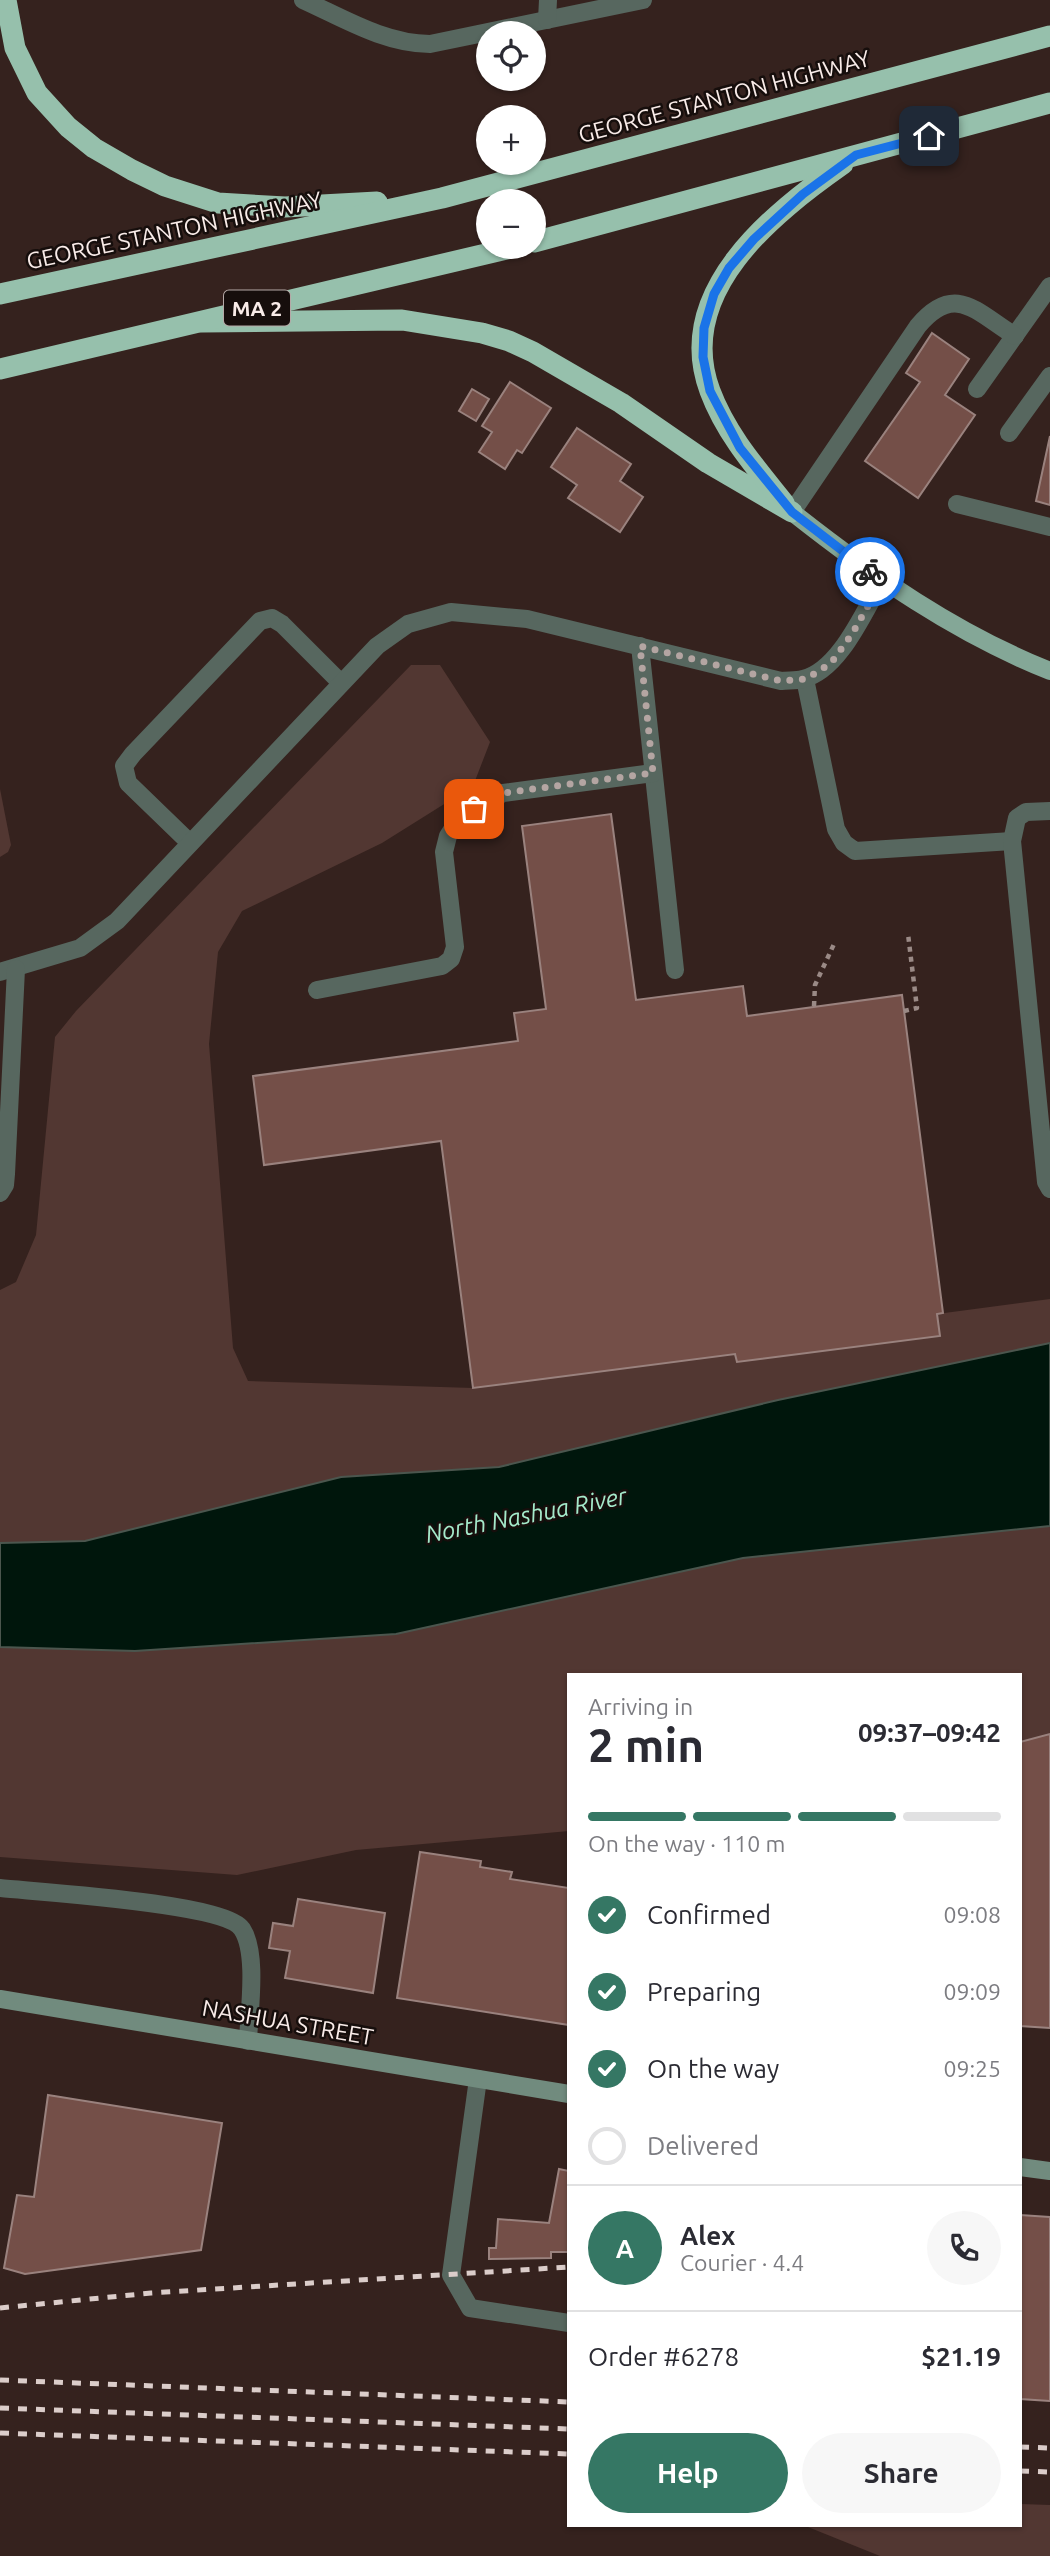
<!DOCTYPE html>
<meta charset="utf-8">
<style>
body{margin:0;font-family:Ubuntu,sans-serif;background:#f7f7f7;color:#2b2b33;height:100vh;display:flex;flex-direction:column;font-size:26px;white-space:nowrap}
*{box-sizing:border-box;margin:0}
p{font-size:23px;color:#7c7c81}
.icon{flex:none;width:38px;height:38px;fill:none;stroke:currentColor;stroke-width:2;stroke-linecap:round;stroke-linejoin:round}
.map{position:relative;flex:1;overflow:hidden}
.panel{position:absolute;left:567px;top:1673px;width:455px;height:854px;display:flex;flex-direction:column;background:#fff;border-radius:0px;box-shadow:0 2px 5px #0004}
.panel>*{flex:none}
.buttons{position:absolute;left:476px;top:21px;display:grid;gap:14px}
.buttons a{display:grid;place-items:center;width:70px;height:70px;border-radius:50%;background:#fff;box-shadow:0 2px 5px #0004;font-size:35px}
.pin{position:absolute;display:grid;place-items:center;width:60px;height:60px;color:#fff;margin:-30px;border-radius:14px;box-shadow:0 4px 10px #0006}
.courier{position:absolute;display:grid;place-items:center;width:70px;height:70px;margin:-35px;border:5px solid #1a73e8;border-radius:50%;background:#fff;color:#222;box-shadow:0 2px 9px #0007}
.overview em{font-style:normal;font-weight:700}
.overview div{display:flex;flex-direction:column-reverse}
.overview{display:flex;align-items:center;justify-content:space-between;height:119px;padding:0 21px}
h1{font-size:46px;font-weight:700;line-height:52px}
.bar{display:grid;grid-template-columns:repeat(4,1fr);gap:10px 7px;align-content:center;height:84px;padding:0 21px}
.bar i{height:9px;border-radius:5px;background:#e1e1e2}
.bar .current{background:#357764}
.bar p{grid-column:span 4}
.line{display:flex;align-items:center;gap:18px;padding:0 21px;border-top:2px solid #e1e1e2}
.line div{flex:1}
.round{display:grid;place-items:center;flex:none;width:74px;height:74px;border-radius:37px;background:#f7f7f7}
ol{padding:0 21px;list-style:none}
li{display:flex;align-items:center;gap:21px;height:77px}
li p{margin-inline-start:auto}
li .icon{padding:7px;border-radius:50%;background:#357764;color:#fff;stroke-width:4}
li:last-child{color:#7c7c81}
li i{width:38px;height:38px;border:4px solid #e1e1e2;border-radius:50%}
.action{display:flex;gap:14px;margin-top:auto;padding:14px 21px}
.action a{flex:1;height:80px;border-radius:42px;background:#357764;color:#fff;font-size:28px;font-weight:700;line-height:80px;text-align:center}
.action a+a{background:#f7f7f7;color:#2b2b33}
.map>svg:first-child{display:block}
.green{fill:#523732}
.water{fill:#00160c;stroke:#4b564e;stroke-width:2}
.building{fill:#744f48;stroke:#9a827e;stroke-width:2}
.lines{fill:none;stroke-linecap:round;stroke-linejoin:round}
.path{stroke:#9a8a86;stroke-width:4.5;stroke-dasharray:5 5;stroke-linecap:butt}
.lane{stroke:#57675f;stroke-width:18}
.secondary{stroke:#718b7e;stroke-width:18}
.primary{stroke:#84a797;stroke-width:18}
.highway{stroke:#96c0ac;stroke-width:21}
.rail{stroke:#dbcdca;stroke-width:5;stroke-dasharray:9 9;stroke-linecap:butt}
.done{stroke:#b4a5a2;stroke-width:7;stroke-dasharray:0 12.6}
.route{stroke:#1a73e8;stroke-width:9}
.labels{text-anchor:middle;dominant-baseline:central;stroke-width:5;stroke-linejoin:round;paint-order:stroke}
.shield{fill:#160e0c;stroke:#b5a9a7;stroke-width:2}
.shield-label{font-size:21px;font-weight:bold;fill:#f9ece9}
.street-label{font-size:23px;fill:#f9ece9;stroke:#160e0c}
.water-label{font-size:24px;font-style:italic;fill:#a5eacb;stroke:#160e0c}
</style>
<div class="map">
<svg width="1050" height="2556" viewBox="0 0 1050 2556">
<rect width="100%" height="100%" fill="#35221e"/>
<g class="green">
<path d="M411 665H440L490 742 473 786 382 843 242 911 218 952 209 1044 233 1348 248 1381 473 1388 735 1354 737 1362 940 1336 937 1314 1050 1299V1343L778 1400 499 1467 341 1477 85 1541 0 1543V1290L16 1282 36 1235 55 1037 76 1011Z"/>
<path d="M0 789 11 845 8 852 0 857Z"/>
<path d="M1050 1526V1734L1020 1742V1675H569V1831L356 1850 237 1875 0 1857V1647L135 1651 743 1558Z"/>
<path d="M1020 2504 1050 2505V2556H880L803 2525H1020Z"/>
</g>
<path class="water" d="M1050 1343V1526L743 1558 396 1634 135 1651 0 1647V1543L85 1541 341 1477 499 1467 778 1400Z"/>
<g class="building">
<path d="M932 333 969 359 945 395 975 415 918 498 865 461 920 382 906 373Z"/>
<path d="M510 382 551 408 522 453 517 450 505 469 479 452 492 432 482 426Z"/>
<path d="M472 389 489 399 476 421 459 411Z"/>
<path d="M577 428 631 464 620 481 643 497 620 532 568 498 577 485 551 467Z"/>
<path d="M1050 436V505L1036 501Z"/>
<path d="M611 814 636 1000 743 986 747 1016 902 995 943 1313 937 1314 940 1336 737 1362 735 1354 473 1388 441 1141 264 1165 253 1076 518 1041 514 1013 546 1009 522 826Z"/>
<path d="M1050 1734V2028L1020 2026V1742Z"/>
<path d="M420 1852 481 1861 480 1867 512 1872 510 1879 569 1888V2025L397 1998Z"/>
<path d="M298 1899 385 1913 373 1993 285 1978 290 1951 269 1948 273 1923 293 1926Z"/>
<path d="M48 2095 222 2123 201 2250 25 2274 4 2268 17 2195 34 2197Z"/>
<path d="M559 2169 569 2171V2252H551V2258L489 2259V2248H496L498 2219 549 2223Z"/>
<path d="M1020 2215 1050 2217V2401L1020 2399Z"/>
</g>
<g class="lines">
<g class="path">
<path d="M814 1006 815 985 834 944"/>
<path d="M904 1011 917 1008 908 934"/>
</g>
<g class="lane">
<path d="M303 0C343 18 385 44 430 44L643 0"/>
<path d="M547 20 548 0"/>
<path d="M977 389 1050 286"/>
<path d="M1009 433 1050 376"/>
<path d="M957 504 1050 527"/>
<path d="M792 512 918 326C955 282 976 312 1015 336"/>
<path d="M640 646 675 970"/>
<path d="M805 679 836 829 844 843 855 851 1012 841"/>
<path d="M1050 811 1026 812 1017 818 1012 841 1046 1182 1050 1189"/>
<path d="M190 843 128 783 124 766 133 754 260 621 272 618 282 624 341 683"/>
<path d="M0 972 80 948 117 921 377 646 408 624 451 612 527 619 781 681C788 680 796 681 803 679 840 670 864 611 882 581"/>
<path d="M317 990 442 966 451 959 455 947 444 852 448 836 457 822 473 809 503 793 653 773"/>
<path d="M0 1193 5 1185 6 1174 16 969"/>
<path d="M0 1888C38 1892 225 1903 242 1929 258 1953 249 2012 248 2041"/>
<path d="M478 2079 451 2275 470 2308 569 2323"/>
</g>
<g class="secondary">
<path d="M0 1999 569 2094"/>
<path d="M1020 2167 1050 2171"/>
</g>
<path class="primary" d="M792 512C873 576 955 633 1050 671"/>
<g class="highway">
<path d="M6 0 15 48 37 93 68 127 94 148 132 170 165 186 218 203 285 207 377 202"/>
<path d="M534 242 1050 103"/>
<path d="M0 294 442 198 1050 36"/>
<path d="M202 322 402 320 482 333 509 341 533 352 621 403 708 463 792 512"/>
<path d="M0 369 515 247"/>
<path d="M784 503C756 468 726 434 710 391 673 292 772 214 843 164"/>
</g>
<g class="rail">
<path d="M0 2308 151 2293 569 2267"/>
<path d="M0 2380 569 2402"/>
<path d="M0 2408 569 2429"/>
<path d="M0 2433 569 2454"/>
<path d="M1020 2447 1050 2448"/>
<path d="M1020 2471 1050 2472"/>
</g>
</g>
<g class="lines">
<path class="done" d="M474 809 503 793 653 773 640 646 781 681 806 679 831 663 852 634 882 581 870 572"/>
<path class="route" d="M870 572 792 512 740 448 710 391 703 357 704 328 714 294 729 268 754 239 803 194 856 155 929 136"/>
</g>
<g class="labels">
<rect class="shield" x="224" y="290.5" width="66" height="35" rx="5"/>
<g class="shield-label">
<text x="257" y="308">MA 2</text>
</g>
<g class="street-label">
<text transform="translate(724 96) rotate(-15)">GEORGE STANTON HIGHWAY</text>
<text transform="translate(174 230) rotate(-12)">GEORGE STANTON HIGHWAY</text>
<text transform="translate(288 2022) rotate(10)">NASHUA STREET</text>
</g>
<g class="water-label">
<text transform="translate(526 1515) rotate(-11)">North Nashua River</text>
</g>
</g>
</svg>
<div class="buttons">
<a><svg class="icon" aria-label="locate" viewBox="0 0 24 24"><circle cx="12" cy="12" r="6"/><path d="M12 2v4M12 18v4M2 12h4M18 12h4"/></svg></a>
<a>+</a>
<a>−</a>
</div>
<div class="pin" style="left:474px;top:809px;background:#ea580c"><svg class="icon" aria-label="bag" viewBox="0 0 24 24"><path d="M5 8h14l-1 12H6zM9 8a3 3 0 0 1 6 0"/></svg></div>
<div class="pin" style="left:929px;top:136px;background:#1f2937"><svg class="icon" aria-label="home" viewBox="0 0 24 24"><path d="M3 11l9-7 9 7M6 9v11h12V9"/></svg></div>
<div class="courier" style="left:870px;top:572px"><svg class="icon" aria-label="bike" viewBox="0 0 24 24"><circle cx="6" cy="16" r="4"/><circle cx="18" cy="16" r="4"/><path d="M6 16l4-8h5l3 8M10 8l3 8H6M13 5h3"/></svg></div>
<section class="panel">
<div class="overview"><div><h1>2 min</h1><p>Arriving in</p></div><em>09:37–09:42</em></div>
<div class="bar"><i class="current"></i><i class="current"></i><i class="current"></i><i></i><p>On the way · 110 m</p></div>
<ol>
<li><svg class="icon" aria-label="check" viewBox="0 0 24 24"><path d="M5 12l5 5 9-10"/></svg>Confirmed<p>09:08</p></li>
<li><svg class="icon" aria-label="check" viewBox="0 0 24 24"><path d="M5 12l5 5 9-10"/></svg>Preparing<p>09:09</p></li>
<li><svg class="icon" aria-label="check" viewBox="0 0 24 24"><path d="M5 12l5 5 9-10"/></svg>On the way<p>09:25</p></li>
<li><i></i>Delivered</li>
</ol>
<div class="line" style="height:126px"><b class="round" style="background:#357764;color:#fff">A</b><div><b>Alex</b><p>Courier · 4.4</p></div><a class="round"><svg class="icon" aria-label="phone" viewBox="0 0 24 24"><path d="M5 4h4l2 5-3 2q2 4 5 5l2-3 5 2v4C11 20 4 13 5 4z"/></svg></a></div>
<div class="line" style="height:91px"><div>Order #6278</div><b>$21.19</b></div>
<div class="action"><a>Help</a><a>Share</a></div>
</section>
</div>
